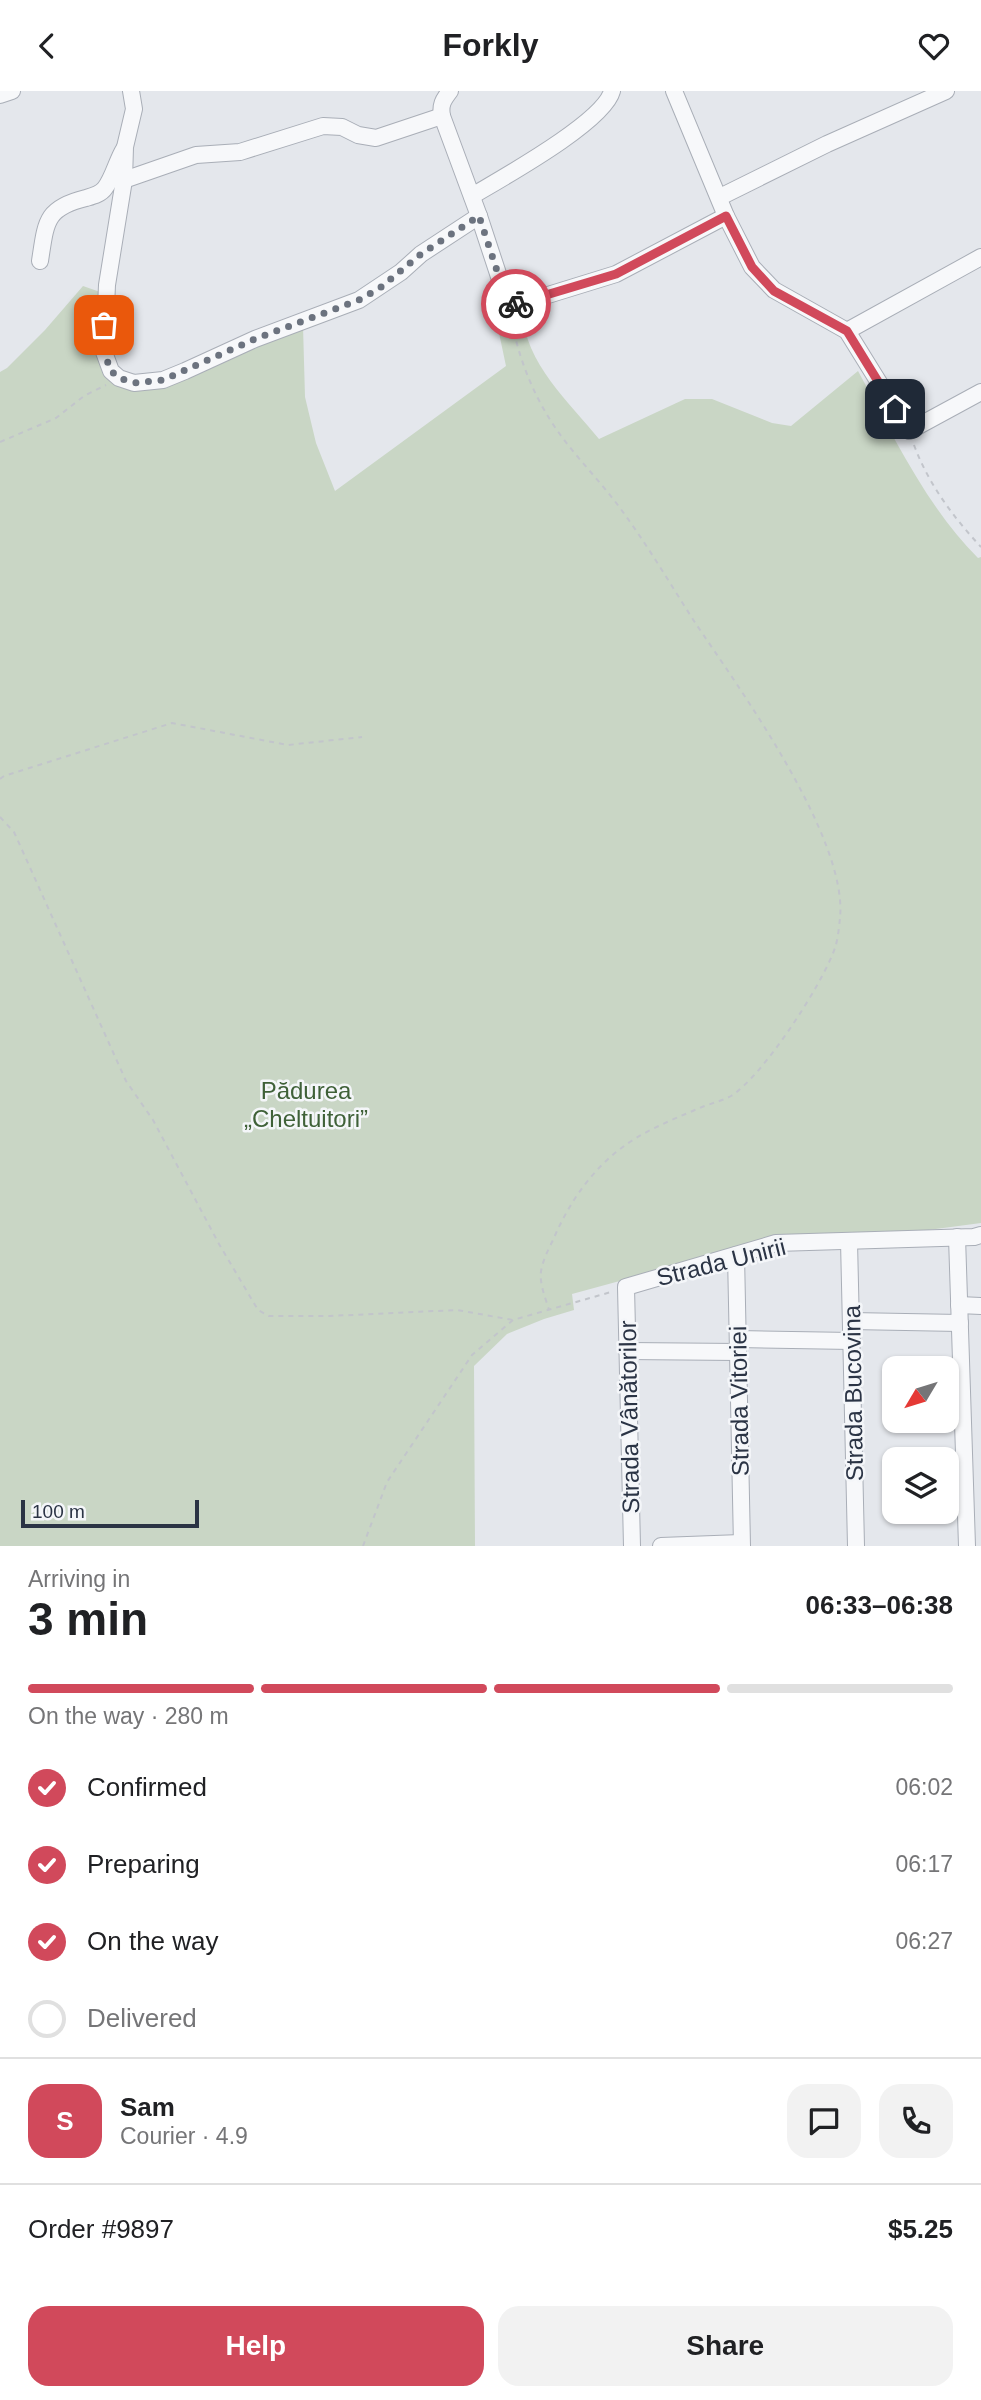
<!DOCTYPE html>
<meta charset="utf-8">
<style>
body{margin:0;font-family:Arial,sans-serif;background:#f2f2f2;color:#202124;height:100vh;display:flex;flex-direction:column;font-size:26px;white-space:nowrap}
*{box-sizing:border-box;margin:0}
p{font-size:23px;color:#757577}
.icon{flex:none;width:38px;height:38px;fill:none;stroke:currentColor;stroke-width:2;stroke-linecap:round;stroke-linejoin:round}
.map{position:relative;height:1455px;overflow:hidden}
.details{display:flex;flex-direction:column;background:#fff;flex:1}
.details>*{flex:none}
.needle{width:46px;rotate:232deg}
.controls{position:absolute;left:882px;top:1265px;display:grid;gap:14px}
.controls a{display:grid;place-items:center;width:77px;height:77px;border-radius:14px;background:#fff;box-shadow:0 2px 5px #0004;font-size:35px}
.scale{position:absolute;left:21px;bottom:18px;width:178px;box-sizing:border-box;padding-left:7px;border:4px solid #2b3445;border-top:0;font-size:19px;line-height:24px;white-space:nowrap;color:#2b3445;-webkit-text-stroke:5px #f4f6f9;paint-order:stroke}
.pin{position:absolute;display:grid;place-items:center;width:60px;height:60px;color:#fff;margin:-30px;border-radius:14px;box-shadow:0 4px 10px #0006}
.courier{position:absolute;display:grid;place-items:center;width:70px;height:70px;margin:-35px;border:5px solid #d1495b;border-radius:50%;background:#fff;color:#222;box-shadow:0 2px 9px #0007}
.headline em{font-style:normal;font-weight:600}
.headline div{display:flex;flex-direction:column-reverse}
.headline{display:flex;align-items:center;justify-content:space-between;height:119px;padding:0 28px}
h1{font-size:46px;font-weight:600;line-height:52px}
.bar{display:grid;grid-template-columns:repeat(4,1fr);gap:10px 7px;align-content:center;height:84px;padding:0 28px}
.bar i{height:9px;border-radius:5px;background:#e0e0e0}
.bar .selected{background:#d1495b}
.bar p{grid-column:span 4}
.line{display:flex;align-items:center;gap:18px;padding:0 28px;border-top:2px solid #e0e0e0}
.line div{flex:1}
.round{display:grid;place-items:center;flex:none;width:74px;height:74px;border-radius:21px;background:#f2f2f2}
ol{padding:0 28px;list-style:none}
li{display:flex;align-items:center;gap:21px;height:77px}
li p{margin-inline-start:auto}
li .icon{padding:7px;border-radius:50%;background:#d1495b;color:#fff;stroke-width:4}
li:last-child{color:#757577}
li i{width:38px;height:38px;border:4px solid #e0e0e0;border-radius:50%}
.action{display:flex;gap:14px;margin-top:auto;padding:14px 28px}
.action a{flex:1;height:80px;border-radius:21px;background:#d1495b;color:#fff;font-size:28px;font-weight:600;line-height:80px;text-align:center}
.action a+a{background:#f2f2f2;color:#202124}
header{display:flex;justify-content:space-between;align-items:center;height:91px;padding:0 28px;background:#fff;font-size:32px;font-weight:600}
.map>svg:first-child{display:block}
.green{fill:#c9d6c5}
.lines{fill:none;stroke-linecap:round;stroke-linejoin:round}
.minor-casing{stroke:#a9aeb7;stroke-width:18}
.path{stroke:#c2c5cb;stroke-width:2;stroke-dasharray:5 5;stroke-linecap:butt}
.minor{stroke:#f7f8fa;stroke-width:16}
.done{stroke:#6c737f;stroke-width:7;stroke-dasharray:0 12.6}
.route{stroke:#d1495b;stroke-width:9}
.labels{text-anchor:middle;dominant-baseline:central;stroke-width:5;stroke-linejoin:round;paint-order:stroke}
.park-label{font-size:24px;fill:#3f6138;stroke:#f4f6f9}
.street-label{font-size:24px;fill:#2b3445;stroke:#f4f6f9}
</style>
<header><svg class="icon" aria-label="back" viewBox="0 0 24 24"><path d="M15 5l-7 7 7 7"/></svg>Forkly<svg class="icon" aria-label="heart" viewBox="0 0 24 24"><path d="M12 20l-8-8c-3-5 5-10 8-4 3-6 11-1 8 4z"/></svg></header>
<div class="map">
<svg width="981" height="1455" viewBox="0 0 981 1455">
<rect width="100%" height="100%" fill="#e4e7ec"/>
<path class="green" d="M83 195 103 202 99 263 129 295 303 235 305 306 316 352 335 400 506 275 499 242 505 240 502 227 523 222C524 271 570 312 599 348L685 308H712L772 332 791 335 858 280C893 344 926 415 978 467L981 466V1132L913 1141 781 1146 572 1203 574 1219 544 1228 507 1243 474 1275 475 1455H0V281L7 277 45 239Z"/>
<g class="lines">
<g class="minor-casing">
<g id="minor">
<path d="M131 0 134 18 125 56 124 89 107 194 104 261 111 280 119 287 134 292 163 289 185 280 255 248 359 209 401 181 421 163 479 125"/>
<path d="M450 0C443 9 440 14 442 25L479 125 509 216 616 183 726 125"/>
<path d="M674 0 726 125 752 176 774 199 847 240 909 340 981 301"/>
<path d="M0 4 12 0"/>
<path d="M124 89 196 64 240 61 323 35 342 36 358 44 376 47 442 25"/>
<path d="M472 105C502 87 604 31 612 0"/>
<path d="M720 106 827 53 946 0"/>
<path d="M40 170C46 131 45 117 86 107 93 105 101 103 105 97 113 87 117 69 124 58"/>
<path d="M847 240 981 166"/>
<path d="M957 1146 967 1455"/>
<path d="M849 1150 856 1455"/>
<path d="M736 1164 742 1455"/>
<path d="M959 1214 981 1215"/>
<path d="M851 1230 960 1232"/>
<path d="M738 1248 852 1250"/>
<path d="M627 1260 738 1261"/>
<path d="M632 1455 626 1196 776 1152 974 1146 981 1144"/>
<path d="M661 1455 741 1452"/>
</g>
</g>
<g class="path">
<path d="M512 231C518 264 531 298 549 327 568 358 595 384 617 413 645 450 669 491 694 530 739 597 848 747 840 827 839 836 838 848 835 857 822 894 763 985 731 1005 722 1010 712 1012 702 1016 681 1025 656 1035 636 1047 597 1071 571 1107 553 1149 547 1161 539 1177 541 1189 542 1199 546 1209 549 1219"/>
<path d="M0 351 56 327 84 305 106 294"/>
<path d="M914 354C928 392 953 426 981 456"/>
<path d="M0 688 4 685 172 632 288 654 362 646"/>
<path d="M0 726 14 741 126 990 153 1029 219 1153 258 1219 269 1225H330L457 1219 513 1229"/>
<path d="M363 1455 387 1391 472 1264 513 1229 611 1201"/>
</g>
<use href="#minor" class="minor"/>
</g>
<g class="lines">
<path class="done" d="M104 234V261L111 280 119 287 134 292 163 289 255 248 359 209 380 197 421 163 479 125 509 216 516 213"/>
<path class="route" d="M516 213 616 183 726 125 752 176 774 200 847 240 895 318"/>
</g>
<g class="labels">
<g class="park-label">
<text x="306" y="999">Pădurea<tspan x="306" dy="28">„Cheltuitori”</tspan></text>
</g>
<g class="street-label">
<text transform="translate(721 1171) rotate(-14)">Strada Unirii</text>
<text transform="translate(853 1302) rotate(-91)">Strada Bucovina</text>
<text transform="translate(739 1310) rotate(-91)">Strada Vitoriei</text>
<text transform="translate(629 1326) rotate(-91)">Strada Vânătorilor</text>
</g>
</g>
</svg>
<div class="controls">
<a><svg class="needle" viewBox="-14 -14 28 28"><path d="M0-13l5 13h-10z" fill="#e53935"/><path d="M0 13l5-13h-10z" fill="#757577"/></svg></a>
<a><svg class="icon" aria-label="layers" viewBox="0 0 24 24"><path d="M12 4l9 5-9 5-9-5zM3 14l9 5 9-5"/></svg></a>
</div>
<div class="scale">100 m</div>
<div class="pin" style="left:104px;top:234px;background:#ea580c"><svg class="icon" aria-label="bag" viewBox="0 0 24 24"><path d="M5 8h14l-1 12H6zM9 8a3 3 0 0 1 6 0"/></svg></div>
<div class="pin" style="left:895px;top:318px;background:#1f2937"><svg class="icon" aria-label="home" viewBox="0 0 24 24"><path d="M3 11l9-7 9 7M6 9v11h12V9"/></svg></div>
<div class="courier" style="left:516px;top:213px"><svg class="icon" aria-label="bike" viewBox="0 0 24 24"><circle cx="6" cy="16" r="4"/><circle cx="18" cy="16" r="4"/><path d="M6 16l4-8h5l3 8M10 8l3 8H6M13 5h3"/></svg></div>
</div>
<section class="details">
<div class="headline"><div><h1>3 min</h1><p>Arriving in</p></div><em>06:33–06:38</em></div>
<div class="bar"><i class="selected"></i><i class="selected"></i><i class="selected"></i><i></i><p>On the way · 280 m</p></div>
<ol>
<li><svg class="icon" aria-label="check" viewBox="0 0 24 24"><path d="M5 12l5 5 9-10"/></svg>Confirmed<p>06:02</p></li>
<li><svg class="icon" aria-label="check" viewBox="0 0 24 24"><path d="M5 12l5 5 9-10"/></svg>Preparing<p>06:17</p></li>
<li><svg class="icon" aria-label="check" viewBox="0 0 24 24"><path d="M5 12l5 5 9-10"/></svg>On the way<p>06:27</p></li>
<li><i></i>Delivered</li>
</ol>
<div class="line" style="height:126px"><b class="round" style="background:#d1495b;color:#fff">S</b><div><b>Sam</b><p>Courier · 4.9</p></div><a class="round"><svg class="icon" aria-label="chat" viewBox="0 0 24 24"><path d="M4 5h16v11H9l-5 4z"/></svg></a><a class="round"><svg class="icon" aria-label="phone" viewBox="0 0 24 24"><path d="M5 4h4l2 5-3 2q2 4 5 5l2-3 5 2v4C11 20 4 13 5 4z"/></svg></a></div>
<div class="line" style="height:91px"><div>Order #9897</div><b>$5.25</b></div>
<div class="action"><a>Help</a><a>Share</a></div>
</section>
